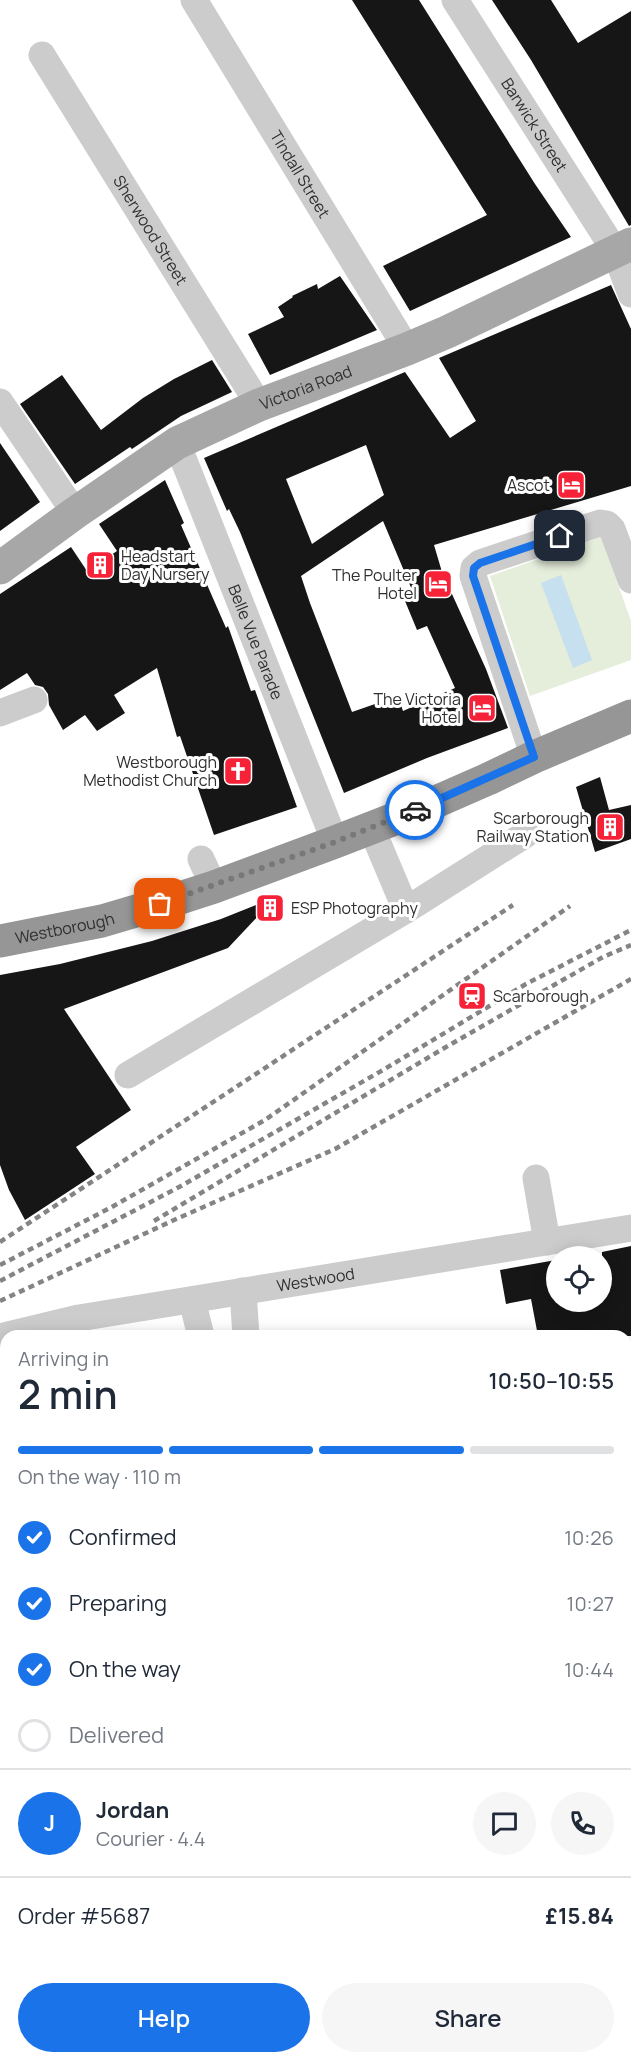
<!DOCTYPE html>
<meta charset="utf-8">
<style>
body{margin:0;font-family:Manrope,sans-serif;background:#f6f6f7;color:#1f2937;height:100vh;display:flex;flex-direction:column;font-size:22px;white-space:nowrap}
*{box-sizing:border-box;margin:0}
p{font-size:20px;color:#747a83}
.icon{flex:none;width:33px;height:33px;fill:none;stroke:currentColor;stroke-width:2;stroke-linecap:round;stroke-linejoin:round}
.map{position:relative;flex:1;overflow:hidden}
.drawer{position:absolute;left:0px;top:1330px;width:632px;height:734px;display:flex;flex-direction:column;background:#fff;border-radius:18px 18px 0 0;box-shadow:0 3px 15px #0003}
.drawer>*{flex:none}
.buttons{position:absolute;left:546px;top:1246px;display:grid;gap:12px}
.buttons a{display:grid;place-items:center;width:66px;height:66px;border-radius:50%;background:#fff;box-shadow:0 3px 15px #0003;font-size:30px}
.pin{position:absolute;display:grid;place-items:center;width:51px;height:51px;color:#fff;margin:-26px;border-radius:12px;box-shadow:0 3px 9px #0006}
.courier{position:absolute;display:grid;place-items:center;width:60px;height:60px;margin:-30px;border:4px solid #1a73e8;border-radius:50%;background:#fff;color:#222;box-shadow:0 2px 8px #0007}
.overview em{font-style:normal;font-weight:600}
.overview div{display:flex;flex-direction:column-reverse}
.overview{display:flex;align-items:center;justify-content:space-between;height:102px;padding:0 18px}
h1{font-size:39px;font-weight:600;line-height:45px}
.bar{display:grid;grid-template-columns:repeat(4,1fr);gap:9px 6px;align-content:center;height:72px;padding:0 18px}
.bar i{height:8px;border-radius:4px;background:#e0e1e3}
.bar .current{background:#1a73e8}
.bar p{grid-column:span 4}
.line{display:flex;align-items:center;gap:15px;padding:0 18px;border-top:2px solid #e0e1e3}
.line div{flex:1}
.round{display:grid;place-items:center;flex:none;width:63px;height:63px;border-radius:32px;background:#f6f6f7}
ol{padding:0 18px;list-style:none}
li{display:flex;align-items:center;gap:18px;height:66px}
li p{margin-inline-start:auto}
li .icon{padding:6px;border-radius:50%;background:#1a73e8;color:#fff;stroke-width:4}
li:last-child{color:#747a83}
li i{width:33px;height:33px;border:3px solid #e0e1e3;border-radius:50%}
.action{display:flex;gap:12px;margin-top:auto;padding:12px 18px}
.action a{flex:1;height:69px;border-radius:36px;background:#1a73e8;color:#fff;font-size:24px;font-weight:600;line-height:69px;text-align:center}
.action a+a{background:#f6f6f7;color:#1f2937}
.map>svg:first-child{display:block}
.green{fill:#e5eddb}
.water{fill:#c6e0ef}
.building{fill:#161616;fill-rule:evenodd}
.lines{fill:none;stroke-linecap:round;stroke-linejoin:round}
.minor{stroke:#ccc;stroke-width:27}
.major{stroke:#a7a7a7;stroke-width:33}
.highway{stroke:#969696;stroke-width:33}
.rail{stroke:#848484;stroke-width:4.5;stroke-dasharray:6 4.5;stroke-linecap:butt}
.done{stroke:#787878;stroke-width:6;stroke-dasharray:0 10.8}
.route{stroke:#1a73e8;stroke-width:8}
.labels{text-anchor:middle;dominant-baseline:central;stroke-width:6;stroke-linejoin:round;paint-order:stroke}
.street-label{font-size:16px;fill:#2f2f2f;stroke:#fff}
.poi-label{font-size:16px;fill:#2f2f2f;stroke:#fff;text-anchor:end}
</style>
<div class="map">
<svg width="631" height="2063" viewBox="0 0 631 2063">
<rect width="100%" height="100%" fill="#fff"/>
<g class="green">
<path d="M601 537 631 621V660L530 696 490 576Z"/>
<path d="M631 1670V2063H630L625 2058 626 1672Z"/>
<path d="M200 2058H269L252 2063H201Z"/>
</g>
<g class="water">
<path d="M561 575 592 660 573 668 541 583Z"/>
<path d="M631 1828V1907L626 1909V1830Z"/>
</g>
<g class="building">
<path d="M352 0H419L535 184 571 237 410 311 383 266 487 215Z"/>
<path d="M492 0H551L578 43 631 11V225L629 226 531 60Z"/>
<path d="M340 276 377 330 270 375 248 334 284 317 278 307 293 297 292 296 317 284 318 289Z"/>
<path d="M611 285 631 329V486L434 545 442 572 486 669 508 728 427 758 344 793 240 532 229 509 227 511 204 458 405 372 450 438 476 421 439 358ZM366 445 384 495 312 544 286 479ZM383 521 415 597 405 601 417 630 427 626 455 688 403 711 398 696 352 712 310 603 301 576Z"/>
<path d="M212 360 232 392 181 416 132 449 130 447 75 484 20 404 62 375 101 430 143 398 174 379Z"/>
<path d="M0 443 40 502 0 531Z"/>
<path d="M165 480 184 523 181 525 226 628 228 626 251 691 255 690 297 807 214 835 180 736 177 737 157 668 114 695 125 713 97 731 85 715 63 730 49 705 48 694 43 687 35 685 27 673 0 690V594L71 547 87 571 117 551 99 524Z"/>
<path d="M600 777 609 810 631 805V839L595 852 576 787Z"/>
<path d="M276 897 228 948 64 1009 131 1110 76 1147 95 1174 25 1220 9 1190 0 1165V975L60 964 152 941 221 919Z"/>
<path d="M631 1246V1336H538L531 1299 506 1304 500 1270 556 1260V1302H602V1252Z"/>
</g>
<g class="lines">
<g class="minor">
<path id="s1" d="M194 0 407 349"/>
<path id="s2" d="M455 0 615 251 631 294"/>
<path id="s3" d="M42 55 259 405"/>
<path d="M0 402 75 513"/>
<path id="s4" d="M177 443 335 842"/>
<path d="M0 713 34 700"/>
<path d="M534 757 473 576 474 568 480 563 600 523 607 524 612 529 631 580"/>
<path d="M371 827 406 910"/>
<path d="M201 859 214 887"/>
<path d="M128 1075 406 910 526 834"/>
<path d="M536 1178 547 1242"/>
<path d="M243 1291 246 1336"/>
<path d="M192 1300 201 1336"/>
<path id="s5" d="M0 1337 79 1318 631 1228"/>
<path d="M626 1506 631 1504"/>
<path d="M0 1676 6 1674"/>
<path d="M626 1962 631 1960"/>
<path d="M290 2063 308 2058"/>
</g>
<path class="major" id="s6" d="M0 568 75 513 177 443 259 405 407 349 447 332 631 244"/>
<path class="highway" id="s7" d="M0 941 102 921 180 898 214 887 335 842 415 811 488 779 534 757 631 716"/>
<g class="rail">
<path d="M154 1221 446 1047 603 957 631 945"/>
<path d="M0 1242 513 905"/>
<path d="M0 1265 110 1208 265 1120 570 906"/>
<path d="M0 1281 181 1186 383 1070 526 984 631 930"/>
<path d="M0 1301 174 1220 335 1149 631 979"/>
</g>
</g>
<g class="lines">
<path class="done" d="M160 904 335 842 415 810"/>
<path class="route" d="M415 810 534 757 473 576 474 568 480 563 560 536"/>
</g>
<defs>
<g id="hotel-square" transform="scale(1.5)"><rect x="-9" y="-9" width="18" height="18" rx="4" fill="#f52238" stroke="#fff"/><path d="M-6-4.5h1.5V1H6V5H4.5V3h-9V5H-6ZM-4 0a1.8 1.8 0 1 1 3.6 0ZM.5 0V-2.5h3Q6-2.5 6 0Z" fill="#fff"/></g>
<g id="building-square" transform="scale(1.5)"><rect x="-9" y="-9" width="18" height="18" rx="4" fill="#f52238" stroke="#fff"/><path d="M-4-6H4V6H1V3H-1V6H-4ZM-2.5-4.3h1.7v1.8h-1.7ZM.8-4.3h1.7v1.8H.8ZM-2.5-1h1.7V.8h-1.7ZM.8-1h1.7V.8H.8Z" fill="#fff"/></g>
<g id="church-square" transform="scale(1.5)"><rect x="-9" y="-9" width="18" height="18" rx="4" fill="#f52238" stroke="#fff"/><path d="M-1.2-6h2.4v3.5h3.3v2.4h-3.3V6h-2.4V-.1h-3.3v-2.4h3.3Z" fill="#fff"/></g>
<g id="station-square" transform="scale(1.5)"><rect x="-9" y="-9" width="18" height="18" rx="4" fill="#f52238" stroke="#fff"/><path d="M-3-6H3Q5-6 5-4V2Q5 4 3 4L4.5 6H3L1.5 4h-3L-3 6H-4.5L-3 4Q-5 4-5 2V-4Q-5-6-3-6ZM-3.5-4v3h7v-3ZM-3.5 1v1.5H-2V1ZM2 1v1.5H3.5V1Z" fill="#fff"/></g>
</defs>
<g fill-rule="evenodd">
<use href="#hotel-square" x="571" y="485"/>
<use href="#building-square" x="100" y="565"/>
<use href="#hotel-square" x="438" y="584"/>
<use href="#hotel-square" x="482" y="708"/>
<use href="#church-square" x="238" y="771"/>
<use href="#building-square" x="610" y="827"/>
<use href="#building-square" x="270" y="908"/>
<use href="#station-square" x="472" y="996"/>
</g>
<g class="labels">
<g class="street-label">
<text stroke="none"><textPath href="#s2" startOffset="148">Barwick Street</textPath></text>
<text stroke="none"><textPath href="#s1" startOffset="204">Tindall Street</textPath></text>
<text stroke="none"><textPath href="#s3" startOffset="206">Sherwood Street</textPath></text>
<text stroke="none"><textPath href="#s6" startOffset="357">Victoria Road</textPath></text>
<text stroke="none"><textPath href="#s4" startOffset="214">Belle Vue Parade</textPath></text>
<text stroke="none"><textPath href="#s7" startOffset="66">Westborough</textPath></text>
<text stroke="none"><textPath href="#s5" startOffset="321">Westwood</textPath></text>
</g>
<g class="poi-label">
<text x="550" y="485">Ascot</text>
<text x="121" y="556" text-anchor="start">Headstart<tspan x="121" dy="18">Day Nursery</tspan></text>
<text x="417" y="575">The Poulter<tspan x="417" dy="18">Hotel</tspan></text>
<text x="461" y="699">The Victoria<tspan x="461" dy="18">Hotel</tspan></text>
<text x="217" y="762">Westborough<tspan x="217" dy="18">Methodist Church</tspan></text>
<text x="589" y="818">Scarborough<tspan x="589" dy="18">Railway Station</tspan></text>
<text x="291" y="908" text-anchor="start">ESP Photography</text>
<text x="493" y="996" text-anchor="start">Scarborough</text>
</g>
</g>
</svg>
<div class="buttons">
<a><svg class="icon" aria-label="locate" viewBox="0 0 24 24"><circle cx="12" cy="12" r="6"/><path d="M12 2v4M12 18v4M2 12h4M18 12h4"/></svg></a>
</div>
<div class="pin" style="left:160px;top:904px;background:#ea580c"><svg class="icon" aria-label="bag" viewBox="0 0 24 24"><path d="M5 8h14l-1 12H6zM9 8a3 3 0 0 1 6 0"/></svg></div>
<div class="pin" style="left:560px;top:536px;background:#1f2937"><svg class="icon" aria-label="home" viewBox="0 0 24 24"><path d="M3 11l9-7 9 7M6 9v11h12V9"/></svg></div>
<div class="courier" style="left:415px;top:810px"><svg class="icon" aria-label="car" viewBox="0 0 24 24"><path d="M5 17H2v-5l4-1 3-4h7l3 4 3 1v5h-3M9 17h6M6 11h13"/><circle cx="7" cy="17" r="2"/><circle cx="17" cy="17" r="2"/></svg></div>
<section class="drawer">
<div class="overview"><div><h1>2 min</h1><p>Arriving in</p></div><em>10:50–10:55</em></div>
<div class="bar"><i class="current"></i><i class="current"></i><i class="current"></i><i></i><p>On the way · 110 m</p></div>
<ol>
<li><svg class="icon" aria-label="check" viewBox="0 0 24 24"><path d="M5 12l5 5 9-10"/></svg>Confirmed<p>10:26</p></li>
<li><svg class="icon" aria-label="check" viewBox="0 0 24 24"><path d="M5 12l5 5 9-10"/></svg>Preparing<p>10:27</p></li>
<li><svg class="icon" aria-label="check" viewBox="0 0 24 24"><path d="M5 12l5 5 9-10"/></svg>On the way<p>10:44</p></li>
<li><i></i>Delivered</li>
</ol>
<div class="line" style="height:108px"><b class="round" style="background:#1a73e8;color:#fff">J</b><div><b>Jordan</b><p>Courier · 4.4</p></div><a class="round"><svg class="icon" aria-label="chat" viewBox="0 0 24 24"><path d="M4 5h16v11H9l-5 4z"/></svg></a><a class="round"><svg class="icon" aria-label="phone" viewBox="0 0 24 24"><path d="M5 4h4l2 5-3 2q2 4 5 5l2-3 5 2v4C11 20 4 13 5 4z"/></svg></a></div>
<div class="line" style="height:78px"><div>Order #5687</div><b>£15.84</b></div>
<div class="action"><a>Help</a><a>Share</a></div>
</section>
</div>
